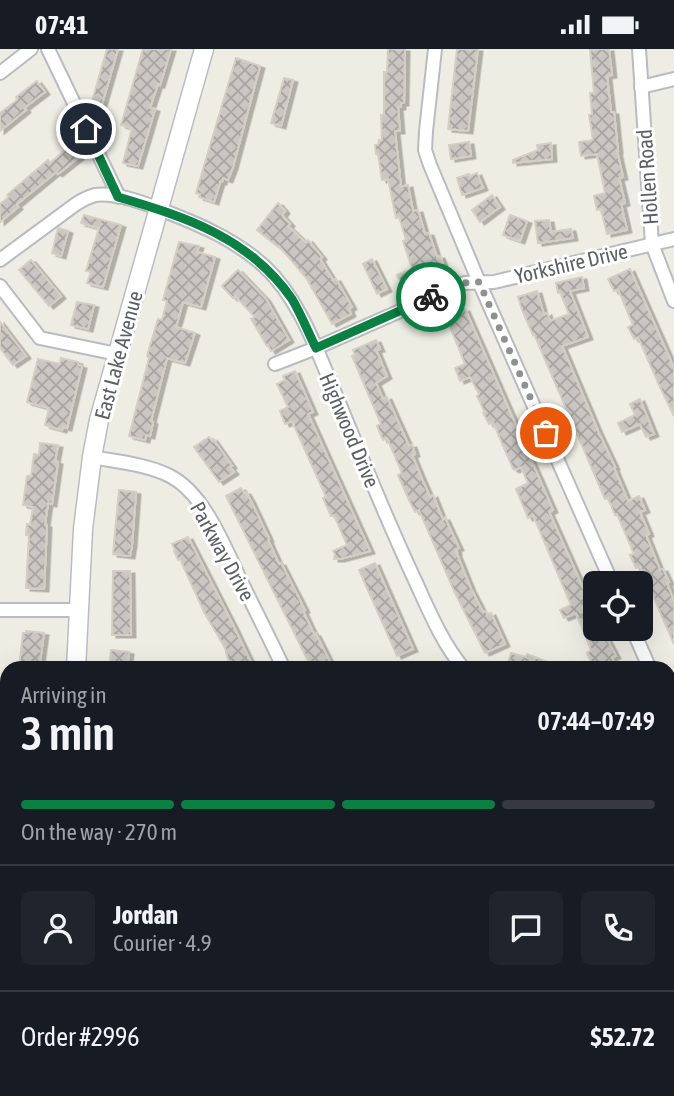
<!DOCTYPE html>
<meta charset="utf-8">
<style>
body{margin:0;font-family:"Asap Condensed",sans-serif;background:#20242c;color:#f1f3f6;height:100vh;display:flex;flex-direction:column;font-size:26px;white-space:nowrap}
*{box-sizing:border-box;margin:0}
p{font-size:23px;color:#9ea1a6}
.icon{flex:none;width:38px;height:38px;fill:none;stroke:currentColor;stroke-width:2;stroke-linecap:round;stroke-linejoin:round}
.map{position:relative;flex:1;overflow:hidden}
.drawer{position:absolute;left:0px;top:612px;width:676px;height:436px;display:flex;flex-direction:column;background:#171b24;border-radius:21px 21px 0 0;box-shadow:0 7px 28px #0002}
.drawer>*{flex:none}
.buttons{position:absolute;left:583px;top:522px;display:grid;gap:14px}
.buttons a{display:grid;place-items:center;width:70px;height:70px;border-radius:10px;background:#171b24;box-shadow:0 7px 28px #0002;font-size:35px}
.pin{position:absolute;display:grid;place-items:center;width:60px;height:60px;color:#fff;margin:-30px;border:4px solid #fff;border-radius:50%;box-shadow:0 2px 7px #0007}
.courier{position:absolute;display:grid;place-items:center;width:70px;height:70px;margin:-35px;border:5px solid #0b8043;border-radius:50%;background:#fff;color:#222;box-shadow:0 2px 9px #0007}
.head em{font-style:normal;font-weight:600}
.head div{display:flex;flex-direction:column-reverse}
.head{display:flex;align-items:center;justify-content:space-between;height:119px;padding:0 21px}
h1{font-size:46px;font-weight:600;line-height:52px}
.bar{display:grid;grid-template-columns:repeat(4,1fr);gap:10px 7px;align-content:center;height:84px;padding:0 21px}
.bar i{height:9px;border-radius:5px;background:#363941}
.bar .on{background:#0b8043}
.bar p{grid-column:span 4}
.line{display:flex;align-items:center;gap:18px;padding:0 21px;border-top:2px solid #363941}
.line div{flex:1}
.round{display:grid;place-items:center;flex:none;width:74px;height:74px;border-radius:10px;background:#20242c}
.status{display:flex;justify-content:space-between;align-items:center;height:49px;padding:0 35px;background:#171b24;direction:ltr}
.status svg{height:19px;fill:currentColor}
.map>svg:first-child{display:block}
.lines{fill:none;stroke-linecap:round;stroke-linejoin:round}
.stream{stroke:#a7d1fb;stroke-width:3.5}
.building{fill:url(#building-cross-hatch);stroke:#d3cfc3;stroke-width:2;filter:url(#shadow)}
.street-casing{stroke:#b9bbc0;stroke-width:16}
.secondary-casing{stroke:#babcc2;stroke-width:21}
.street{stroke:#fff;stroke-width:12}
.secondary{stroke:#fff;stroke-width:18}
.done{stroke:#8f9191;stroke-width:7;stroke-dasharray:0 12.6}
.route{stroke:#0b8043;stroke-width:9}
.labels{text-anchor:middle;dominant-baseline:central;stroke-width:6;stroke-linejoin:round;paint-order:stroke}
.street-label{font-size:21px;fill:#5c5f64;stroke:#fff}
</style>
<div class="status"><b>07:41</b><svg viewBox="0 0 49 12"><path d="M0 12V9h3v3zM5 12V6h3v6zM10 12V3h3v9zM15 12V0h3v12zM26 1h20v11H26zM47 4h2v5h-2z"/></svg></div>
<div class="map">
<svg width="674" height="1047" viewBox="0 0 674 1047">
<defs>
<pattern id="building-cross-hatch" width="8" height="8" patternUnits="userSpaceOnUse" patternTransform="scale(1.75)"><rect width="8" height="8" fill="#cac7c2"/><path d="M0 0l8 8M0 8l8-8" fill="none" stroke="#a7a5a1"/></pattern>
<filter id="shadow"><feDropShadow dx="4.5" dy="2.5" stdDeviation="0" flood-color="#0004"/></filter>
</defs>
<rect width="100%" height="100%" fill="#eeede4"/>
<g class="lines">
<g class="stream">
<path d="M0 948 7 939"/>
<path d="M364 1041 367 1047"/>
</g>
</g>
<g class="building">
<path d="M107 0H118L102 55 92 52Z"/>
<path d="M143 0H171L160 36 158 35 150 59 155 60 138 117 123 114 132 79 121 76Z"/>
<path d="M388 0H405L404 54H401V58H398L400 82H395L401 138 408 136 413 162 418 161 425 185 429 184 437 208 440 207 446 223 438 227 437 224 428 227 427 225 402 237 397 226 412 220 403 192 406 191 399 168 396 169 388 130 382 131 378 105H376L375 96H378L379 91H382L381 66H384V23H387Z"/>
<path d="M457 0H478L468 82 448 80Z"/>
<path d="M590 0H609L612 26 607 27 611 63H614L618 102H617L623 128 619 129 625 154 621 155 627 181 607 185 601 160 597 161 594 147 605 144 597 105 581 107 579 93 593 91 589 66 592 65 590 44H594Z"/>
<path d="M236 9 260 17 233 118 228 131 223 129 222 133H220L214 153 199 148 200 145 196 144Z"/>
<path d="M284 29 293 31 281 77 271 74Z"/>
<path d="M37 32 45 43 24 59 26 61 0 82V64L17 51 16 48Z"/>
<path d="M469 93 471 107 451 110 449 96Z"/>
<path d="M551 94 552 110 513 114V111L538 101 537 96Z"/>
<path d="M70 97 79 108 58 125 56 123 16 156 18 158 0 173V155L9 148 7 146 48 111 50 114Z"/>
<path d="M477 124 483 139 462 146 457 129 469 125 470 127Z"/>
<path d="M492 146 500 158 480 173 472 161Z"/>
<path d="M278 154 285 162 282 166 290 175 288 177 306 194 308 191 322 208 320 210 333 231 336 230 352 258 349 260 351 265 332 275 307 230 279 197 278 198 257 181Z"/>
<path d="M84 166 121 176 103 238 87 234 91 223 86 222 99 179 81 174Z"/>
<path d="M510 166 527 172 520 192 503 186Z"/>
<path d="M549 171 551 183 571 180 573 189 538 194 535 172Z"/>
<path d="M58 179 68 182 61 207 52 204Z"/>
<path d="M179 193 199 197 197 203 215 208 201 258 183 253 176 278 195 284 185 314 167 309 151 372 153 373 150 387 146 386 145 391 129 387 149 309 147 307 158 270 162 271 167 252 163 251Z"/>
<path d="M372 210 387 240 377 245 363 215Z"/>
<path d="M31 211 61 247 49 257 19 221Z"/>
<path d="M630 220 674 319V367L659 336 638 288 634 290 628 278 633 276 618 240 614 242 608 230Z"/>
<path d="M238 221 266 250 289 291 271 302 268 296 267 297 251 270 255 268 235 247 233 249 222 237Z"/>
<path d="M582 228 584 239 570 242 588 288 562 297 598 382 615 418 614 419 628 452 639 447 645 461 640 463 649 485 646 486 660 521 663 520 669 533 667 534 674 552V595L640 517 636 519 630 506 634 505 617 465 615 466 608 449 605 450 534 285 533 286 522 261 518 248 537 242 544 266 547 264 550 272 569 265 560 243 558 244 556 234Z"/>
<path d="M77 253 94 256 88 280 71 276Z"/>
<path d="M465 260 553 461 549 463 595 566V579H601L616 607 612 608 616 620H594L587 604 591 601 576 564 564 569 560 561 571 556 533 466 528 469 516 440 528 434 521 418 515 421 513 420 493 373 489 375 483 364H485L477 347 479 345 470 328 460 332 455 319 465 315 446 268Z"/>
<path d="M0 273 26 307 13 316 0 299Z"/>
<path d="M376 291 380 300 376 301 387 327 376 334 383 350 387 348 409 397 412 396 415 405 412 406 422 430 430 448 433 446 443 471 445 469 459 499 456 500 457 503H456L471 540 483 563 486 562 488 566 491 564 505 595 485 604 455 544 419 461 415 463 409 451 398 426 402 424 387 389 383 391 377 377 381 375 352 307 355 306 353 301Z"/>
<path d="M61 309 78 313V316L82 317 67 379 63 378 62 381 45 376 49 359 27 353 38 310 60 315Z"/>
<path d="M295 322 313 363 308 365 370 502 340 510H334L335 505 333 502 347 496 334 466 331 467 323 449 326 448 292 372 285 375 280 362 288 358 277 335 285 331 283 327Z"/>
<path d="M640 350 654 385 646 388 640 375 622 383 618 374 635 366 630 355Z"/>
<path d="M209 388 212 392 213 390 232 417 230 418 234 423 219 433 194 398Z"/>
<path d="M40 394 58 396 55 412 58 413 52 455 48 454 45 475 47 476 44 540 26 539 29 486H26L27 475 30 476 33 458 23 456 27 427H31L34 405 39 406Z"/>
<path d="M241 439 244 444 246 443 251 452 269 490 268 491 279 515 281 514 305 561 303 562 312 581 315 586 316 585 330 613 328 614 331 620H312L226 447Z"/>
<path d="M119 441 136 443 132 496 130 507 113 505Z"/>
<path d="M188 488 234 578 254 620H234L228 610 225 599 204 563 180 510 178 511 174 502 175 501 172 495Z"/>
<path d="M375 514 413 600 397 607 359 521Z"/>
<path d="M113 522H130L131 586H112Z"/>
<path d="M26 582 44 584 39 620 19 619 23 584H26Z"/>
<path d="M111 601 129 603 127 620H109Z"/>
<path d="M511 604 526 608 527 605 561 618 560 620H506Z"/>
</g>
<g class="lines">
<g class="street-casing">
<g id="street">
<path d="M48 0 119 148"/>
<path d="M435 0 426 82 425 101 430 116 479 233 612 534"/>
<path d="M639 0 652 195 674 252"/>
<path d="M0 24 31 0"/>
<path d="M641 38 674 30"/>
<path d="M0 211 76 155C82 151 88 148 95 146 116 143 147 155 167 163 203 177 235 191 264 217 301 251 318 305 338 351 362 410 386 469 413 527 428 559 441 593 464 620"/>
<path d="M0 237 40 289 117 305"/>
<path d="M275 315 316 299 464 234 494 233 674 190"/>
<path d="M92 408C118 413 146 415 170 427 205 445 225 499 241 532 255 561 270 590 284 620"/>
<path d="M0 561H80"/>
<path d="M632 579 650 620"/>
<path d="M668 661 674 673"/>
<path d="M668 697 674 693"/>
<path d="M0 832 7 833"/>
<path d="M668 886 674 867"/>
<path d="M668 938 674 940"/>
<path d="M223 1041 231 1047"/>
<path d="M478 1041 484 1047"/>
<path d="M44 1047 69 1041"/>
<path d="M621 1047 623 1041"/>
</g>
</g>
<g class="secondary-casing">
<g id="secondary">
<path d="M76 620 83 480 92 408 99 371 204 0"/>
<path d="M0 878 7 864"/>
</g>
</g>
<use href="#street" class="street"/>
<use href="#secondary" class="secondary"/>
</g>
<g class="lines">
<path class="done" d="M431 248 464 234 479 233 546 384"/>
<path class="route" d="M86 80 118 148C186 168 250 189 292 250 301 265 308 283 316 299L431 248"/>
</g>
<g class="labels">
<g class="street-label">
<text transform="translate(647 128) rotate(-94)">Hollen Road</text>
<text transform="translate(571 214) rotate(-13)">Yorkshire Drive</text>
<text transform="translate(118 306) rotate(-75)">East Lake Avenue</text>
<text transform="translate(350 381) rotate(67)">Highwood Drive</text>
<text transform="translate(223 502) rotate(61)">Parkway Drive</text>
</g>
</g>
</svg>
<div class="buttons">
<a><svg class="icon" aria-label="locate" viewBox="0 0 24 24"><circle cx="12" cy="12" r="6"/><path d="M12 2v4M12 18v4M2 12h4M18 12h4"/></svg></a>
</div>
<div class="pin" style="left:546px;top:384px;background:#ea580c"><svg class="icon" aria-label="bag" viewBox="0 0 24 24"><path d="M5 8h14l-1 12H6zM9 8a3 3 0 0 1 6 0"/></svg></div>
<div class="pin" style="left:86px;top:80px;background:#1f2937"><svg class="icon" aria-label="home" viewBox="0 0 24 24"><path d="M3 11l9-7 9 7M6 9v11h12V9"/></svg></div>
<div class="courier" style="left:431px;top:248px"><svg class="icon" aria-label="bike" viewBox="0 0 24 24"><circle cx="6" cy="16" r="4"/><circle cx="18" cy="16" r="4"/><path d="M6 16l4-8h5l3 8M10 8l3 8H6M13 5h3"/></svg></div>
<section class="drawer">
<div class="head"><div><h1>3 min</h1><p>Arriving in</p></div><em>07:44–07:49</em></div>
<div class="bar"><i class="on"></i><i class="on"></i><i class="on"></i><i></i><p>On the way · 270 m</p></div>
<div class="line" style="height:126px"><a class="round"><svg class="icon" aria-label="person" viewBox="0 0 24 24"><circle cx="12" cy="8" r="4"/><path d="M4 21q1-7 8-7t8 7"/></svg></a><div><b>Jordan</b><p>Courier · 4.9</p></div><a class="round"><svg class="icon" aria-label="chat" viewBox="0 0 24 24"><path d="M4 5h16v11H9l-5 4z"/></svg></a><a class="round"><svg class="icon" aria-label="phone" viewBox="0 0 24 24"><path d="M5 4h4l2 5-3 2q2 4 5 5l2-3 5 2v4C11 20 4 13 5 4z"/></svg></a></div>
<div class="line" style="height:91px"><div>Order #2996</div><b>$52.72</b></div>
</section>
</div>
